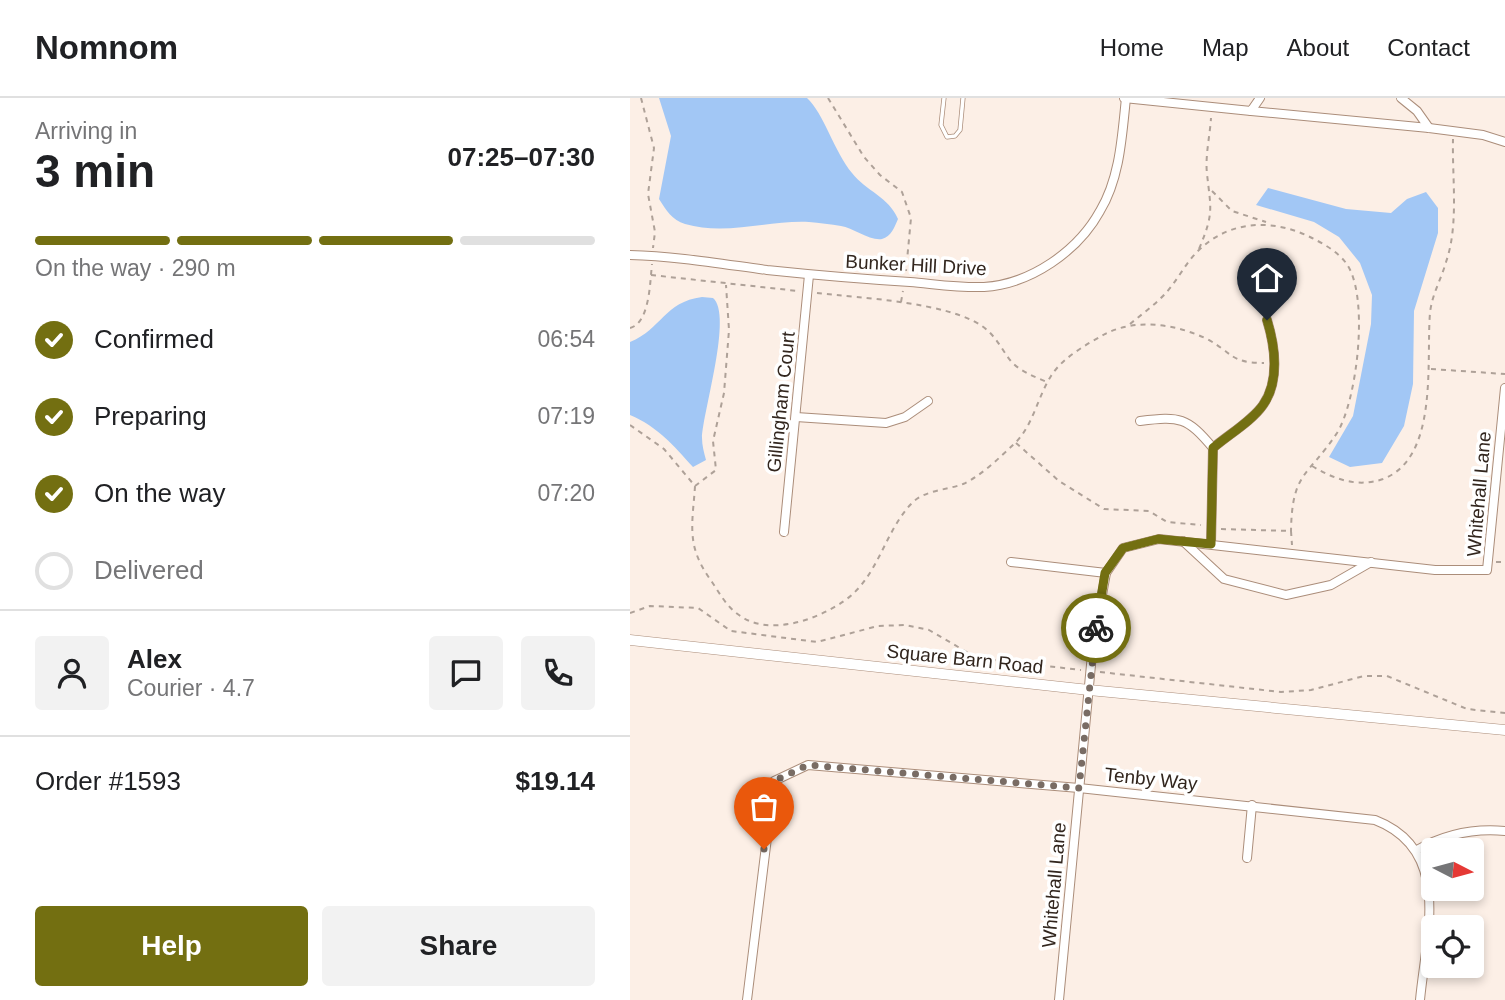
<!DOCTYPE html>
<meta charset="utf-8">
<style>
body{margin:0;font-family:Helvetica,sans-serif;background:#f2f2f2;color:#202124;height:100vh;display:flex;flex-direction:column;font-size:26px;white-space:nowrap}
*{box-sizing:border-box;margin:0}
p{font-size:23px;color:#757577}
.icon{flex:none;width:38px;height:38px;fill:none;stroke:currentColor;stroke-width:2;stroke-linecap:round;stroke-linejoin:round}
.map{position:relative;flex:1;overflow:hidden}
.side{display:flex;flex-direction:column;background:#fff;width:630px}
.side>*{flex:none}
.needle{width:46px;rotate:96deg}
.controls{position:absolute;left:791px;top:740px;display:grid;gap:14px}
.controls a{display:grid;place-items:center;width:63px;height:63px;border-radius:7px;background:#fff;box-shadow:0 4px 10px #0003;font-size:35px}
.pin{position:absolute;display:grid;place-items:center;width:60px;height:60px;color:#fff;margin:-72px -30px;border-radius:50% 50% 50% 0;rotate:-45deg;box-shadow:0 0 7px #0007}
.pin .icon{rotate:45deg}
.courier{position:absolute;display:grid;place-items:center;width:70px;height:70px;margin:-35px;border:5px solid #736f11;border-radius:50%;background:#fff;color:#222;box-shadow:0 2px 9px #0007}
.overview em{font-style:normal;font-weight:600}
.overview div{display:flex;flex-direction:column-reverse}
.overview{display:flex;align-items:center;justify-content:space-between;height:119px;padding:0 35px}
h1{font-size:46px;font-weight:600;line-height:52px}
.bar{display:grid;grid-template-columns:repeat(4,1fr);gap:10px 7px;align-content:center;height:84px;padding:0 35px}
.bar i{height:9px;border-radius:5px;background:#e0e0e0}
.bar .selected{background:#736f11}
.bar p{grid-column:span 4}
.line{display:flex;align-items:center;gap:18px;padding:0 35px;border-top:2px solid #e0e0e0}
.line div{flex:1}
.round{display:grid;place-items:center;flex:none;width:74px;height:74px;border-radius:7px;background:#f2f2f2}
ol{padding:0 35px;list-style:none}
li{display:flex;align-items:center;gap:21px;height:77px}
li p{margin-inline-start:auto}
li .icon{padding:7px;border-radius:50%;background:#736f11;color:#fff;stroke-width:4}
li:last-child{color:#757577}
li i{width:38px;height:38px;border:4px solid #e0e0e0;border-radius:50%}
.primary-button{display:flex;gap:14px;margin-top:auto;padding:14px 35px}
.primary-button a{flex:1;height:80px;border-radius:7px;background:#736f11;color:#fff;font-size:28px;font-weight:600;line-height:80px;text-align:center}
.primary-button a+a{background:#f2f2f2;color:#202124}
header{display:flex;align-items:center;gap:42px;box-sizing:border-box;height:98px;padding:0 35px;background:#fff;border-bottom:2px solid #e0e0e0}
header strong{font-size:33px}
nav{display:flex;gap:38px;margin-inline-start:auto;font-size:24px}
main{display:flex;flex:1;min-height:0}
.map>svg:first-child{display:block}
.water{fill:#a2c7f5}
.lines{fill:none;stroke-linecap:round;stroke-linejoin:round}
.service-casing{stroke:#ab8d7a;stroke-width:5}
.minor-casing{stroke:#ab8d7a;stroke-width:10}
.tertiary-casing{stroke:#ab8d7a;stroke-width:11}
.path{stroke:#aea198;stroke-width:2;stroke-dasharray:5 5;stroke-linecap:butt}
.service{stroke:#fff;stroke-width:3.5}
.minor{stroke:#fff;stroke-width:8}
.tertiary{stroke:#fff;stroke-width:10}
.done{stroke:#796c64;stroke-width:7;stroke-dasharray:0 12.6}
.route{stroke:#736f11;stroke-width:9}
.labels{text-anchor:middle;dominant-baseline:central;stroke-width:7;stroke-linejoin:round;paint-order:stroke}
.street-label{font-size:19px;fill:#32261e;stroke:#fff}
</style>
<header>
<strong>Nomnom</strong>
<nav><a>Home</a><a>Map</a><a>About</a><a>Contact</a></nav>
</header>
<main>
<section class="side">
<div class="overview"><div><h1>3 min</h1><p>Arriving in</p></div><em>07:25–07:30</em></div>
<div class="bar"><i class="selected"></i><i class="selected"></i><i class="selected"></i><i></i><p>On the way · 290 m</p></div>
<ol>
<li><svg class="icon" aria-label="check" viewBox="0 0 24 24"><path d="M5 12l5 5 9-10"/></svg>Confirmed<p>06:54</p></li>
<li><svg class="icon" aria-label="check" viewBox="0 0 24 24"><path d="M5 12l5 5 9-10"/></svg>Preparing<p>07:19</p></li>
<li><svg class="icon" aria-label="check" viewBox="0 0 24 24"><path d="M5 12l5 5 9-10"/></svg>On the way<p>07:20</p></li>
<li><i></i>Delivered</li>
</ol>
<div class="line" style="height:126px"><a class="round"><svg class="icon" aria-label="person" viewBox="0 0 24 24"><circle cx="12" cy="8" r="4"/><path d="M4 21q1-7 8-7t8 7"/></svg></a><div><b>Alex</b><p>Courier · 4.7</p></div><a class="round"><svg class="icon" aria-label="chat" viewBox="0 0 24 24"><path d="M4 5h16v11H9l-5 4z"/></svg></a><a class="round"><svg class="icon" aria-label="phone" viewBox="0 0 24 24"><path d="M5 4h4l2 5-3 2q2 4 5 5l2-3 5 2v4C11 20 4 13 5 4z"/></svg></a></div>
<div class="line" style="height:91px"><div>Order #1593</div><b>$19.14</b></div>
<div class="primary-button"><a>Help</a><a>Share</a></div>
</section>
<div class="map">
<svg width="875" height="902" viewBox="0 0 875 902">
<rect width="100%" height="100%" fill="#fcefe6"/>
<g class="water">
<path d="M29 0H177C193 14 205 55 222 75 236 93 259 99 268 121 265 128 261 139 252 141 240 143 223 130 211 128 201 126 189 125 179 124 138 122 96 138 55 126 42 122 36 112 29 101L41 38Z"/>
<path d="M638 90 716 111 761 115 777 101 796 94 808 110V135L784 213 783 286 774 328 752 365 720 369 699 359 723 318 741 226 742 197 730 165 709 139 684 124 626 107Z"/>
<path d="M72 199 83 200C103 217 73 313 72 340 72 347 74 355 76 362L63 369C43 347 28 329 0 317V244C32 231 34 204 72 199Z"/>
</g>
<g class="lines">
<g class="service-casing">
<path id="service" d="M314 0 311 27 317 39 325 38 330 32 333 0"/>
</g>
<g class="minor-casing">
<g id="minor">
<path d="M494 0 621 13 630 0"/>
<path d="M771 0 787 13 799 30"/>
<path d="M621 13 799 30 853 37 875 44"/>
<path d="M0 157C46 158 92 166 137 172 185 177 232 181 280 184 304 186 330 190 354 189 401 186 448 153 470 113 490 80 492 38 496 0"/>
<path d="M166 319 256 325 275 319 298 303"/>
<path d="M510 323C550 318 557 319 583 350L581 446"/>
<path d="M583 350C598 337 622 323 633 307 650 283 645 248 637 222"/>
<path d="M154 434 179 177"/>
<path d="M553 443 594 481 656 497 701 487 741 464"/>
<path d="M381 464 476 475"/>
<path d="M787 752C815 736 843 730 875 733"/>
<path d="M617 760 622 707"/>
<path d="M117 902 144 683 178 667 449 690 745 722C823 752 796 837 790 902"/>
<path d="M429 902 463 546 476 475 493 450 529 441 805 472H857L875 290"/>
</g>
</g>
<g class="tertiary-casing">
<path id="tertiary" d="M0 542 459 592 875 632"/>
</g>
<g class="path">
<path d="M11 0 24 50 18 96 25 134 23 150"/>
<path d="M198 0 234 59 250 77 272 94 281 120 276 173"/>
<path d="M582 93 602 113 636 124"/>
<path d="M569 151C584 115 581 112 577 76 575 58 580 37 581 20"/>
<path d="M21 177 168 193"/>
<path d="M187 195C231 200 317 204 352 228 365 237 371 250 380 262 389 273 403 278 417 284"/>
<path d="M271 204 273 193"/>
<path d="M500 226C511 217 523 208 533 198 547 184 555 165 569 152 601 121 645 121 682 140 694 146 708 154 716 165 740 197 727 303 707 335 678 379 662 373 661 433"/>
<path d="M0 230C20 225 20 183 22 166"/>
<path d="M801 271 875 276"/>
<path d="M0 327 34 351 65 388C64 407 60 428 64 447 67 461 74 473 82 484 90 496 97 509 109 517 138 539 187 522 214 503 249 479 254 433 283 404 296 392 317 392 333 386 351 378 369 360 383 347 403 329 407 300 421 278 432 260 457 246 475 236 506 220 546 226 577 241 603 255 600 265 634 265"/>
<path d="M386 345 429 383 474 411 519 413 537 424 571 427"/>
<path d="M682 368C704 381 727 390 753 381 809 360 796 263 800 215 802 196 811 182 816 164 829 127 822 80 823 41"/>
<path d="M65 388 86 372 83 343 94 295 99 232 96 187"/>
<path d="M591 431 661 433 662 447"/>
<path d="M866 464H875"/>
<path d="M0 515 20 508 68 510 101 533 187 544 248 528 275 527 299 532 347 560 451 572"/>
<path d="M470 574 651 594 681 592 734 578H757L837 611 875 615"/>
</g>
<use href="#service" class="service"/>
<use href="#minor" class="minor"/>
<use href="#tertiary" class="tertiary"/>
</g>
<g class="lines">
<path class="done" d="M134 751 144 683 178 667 449 690 466 530"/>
<path class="route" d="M466 530 475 475 493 450 528 441 581 446 583 350C598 337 622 323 633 307 650 283 645 248 637 222"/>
</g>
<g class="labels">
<g class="street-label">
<text transform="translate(286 167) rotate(3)">Bunker Hill Drive</text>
<text transform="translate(151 304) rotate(-84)">Gillingham Court</text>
<text transform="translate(849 396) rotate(-85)">Whitehall Lane</text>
<text transform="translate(335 561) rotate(6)">Square Barn Road</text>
<text transform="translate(521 681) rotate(6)">Tenby Way</text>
<text transform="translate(424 787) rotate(-85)">Whitehall Lane</text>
</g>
</g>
</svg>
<div class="controls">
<a><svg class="needle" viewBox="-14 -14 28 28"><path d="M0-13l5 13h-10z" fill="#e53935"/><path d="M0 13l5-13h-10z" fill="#757577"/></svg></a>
<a><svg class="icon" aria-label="locate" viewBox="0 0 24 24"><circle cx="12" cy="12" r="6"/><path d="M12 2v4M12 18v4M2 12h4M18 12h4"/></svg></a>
</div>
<div class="pin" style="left:134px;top:751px;background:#ea580c"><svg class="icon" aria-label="bag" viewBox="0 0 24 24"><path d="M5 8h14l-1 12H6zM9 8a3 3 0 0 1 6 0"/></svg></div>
<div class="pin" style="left:637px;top:222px;background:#1f2937"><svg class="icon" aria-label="home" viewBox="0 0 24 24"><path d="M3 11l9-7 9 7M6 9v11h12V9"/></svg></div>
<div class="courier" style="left:466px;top:530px"><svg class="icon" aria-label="bike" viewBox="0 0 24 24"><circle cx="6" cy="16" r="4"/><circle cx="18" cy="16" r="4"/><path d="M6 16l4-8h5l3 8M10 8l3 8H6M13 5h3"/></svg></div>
</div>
</main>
